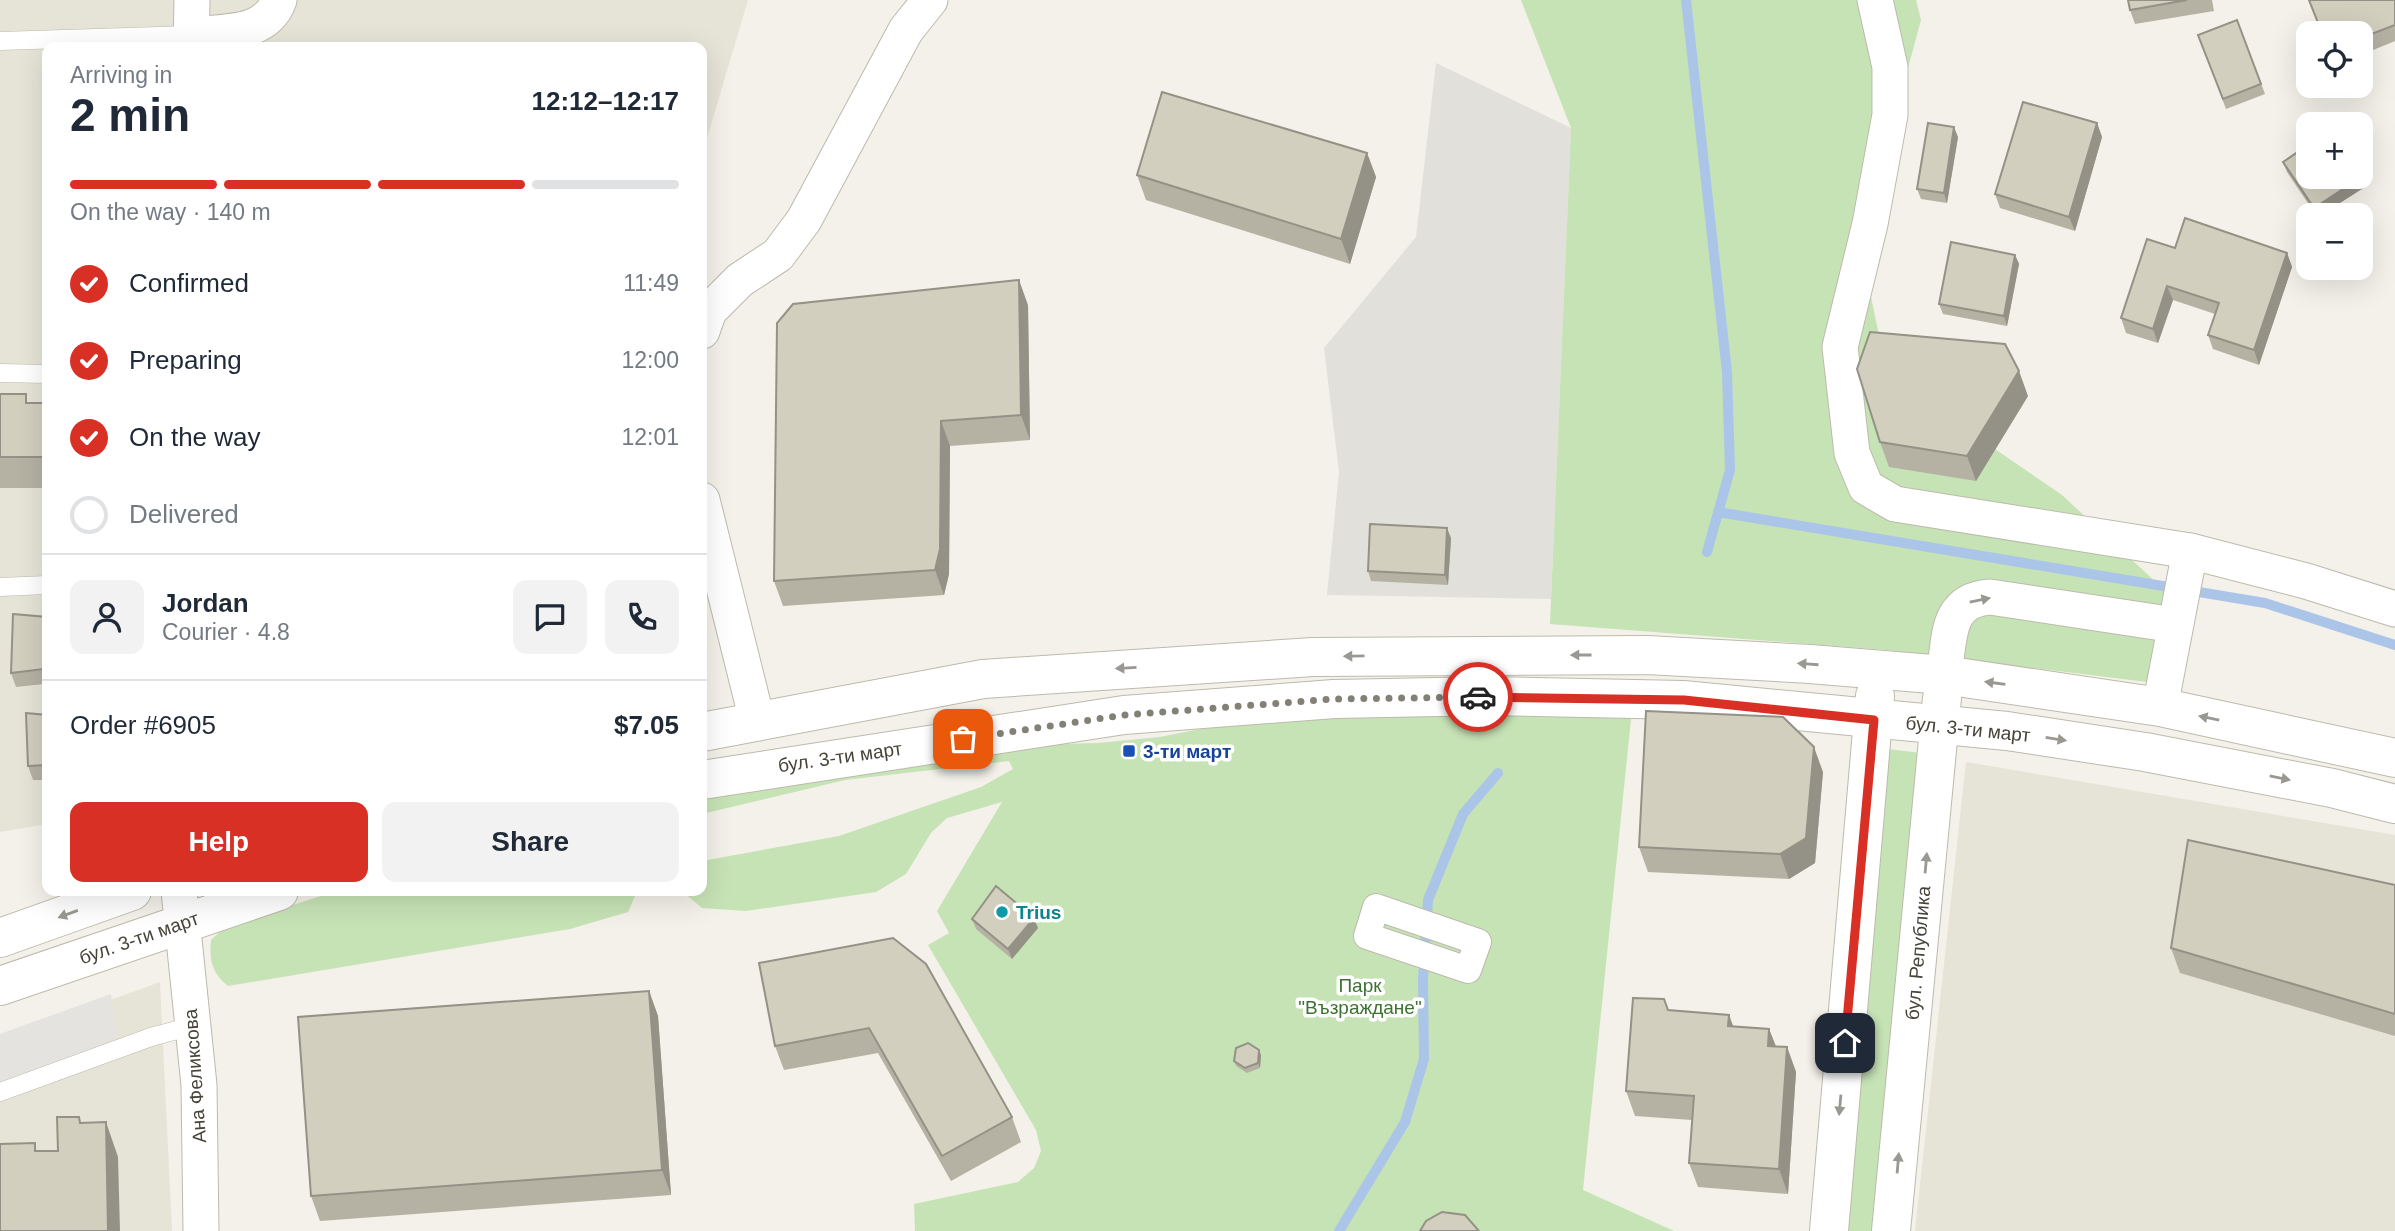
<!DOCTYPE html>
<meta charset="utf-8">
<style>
body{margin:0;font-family:Helvetica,sans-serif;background:#f2f2f3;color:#1f2937;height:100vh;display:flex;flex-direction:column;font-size:26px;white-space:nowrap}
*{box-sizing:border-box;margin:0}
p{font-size:23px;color:#747a83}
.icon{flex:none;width:38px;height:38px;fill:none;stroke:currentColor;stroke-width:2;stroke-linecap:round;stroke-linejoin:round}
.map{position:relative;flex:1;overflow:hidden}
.drawer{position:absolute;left:42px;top:42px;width:665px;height:854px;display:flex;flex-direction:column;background:#fff;border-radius:14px;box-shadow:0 7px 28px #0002}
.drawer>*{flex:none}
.tools{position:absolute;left:2296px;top:21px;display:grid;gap:14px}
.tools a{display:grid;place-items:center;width:77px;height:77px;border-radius:14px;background:#fff;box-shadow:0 7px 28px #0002;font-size:35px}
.pin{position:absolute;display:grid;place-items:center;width:60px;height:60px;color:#fff;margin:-30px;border-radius:14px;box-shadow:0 4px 10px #0006}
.courier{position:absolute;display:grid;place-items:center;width:70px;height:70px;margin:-35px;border:5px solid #d93025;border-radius:50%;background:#fff;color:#222;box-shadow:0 2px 9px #0007}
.summary em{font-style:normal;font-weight:600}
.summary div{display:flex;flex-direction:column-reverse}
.summary{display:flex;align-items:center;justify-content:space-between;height:119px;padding:0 28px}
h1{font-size:46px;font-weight:600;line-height:52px}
.bar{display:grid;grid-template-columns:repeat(4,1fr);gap:10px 7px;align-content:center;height:84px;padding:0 28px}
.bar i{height:9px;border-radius:5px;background:#e0e1e3}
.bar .on{background:#d93025}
.bar p{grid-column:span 4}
.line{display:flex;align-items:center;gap:18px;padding:0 28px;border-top:2px solid #e0e1e3}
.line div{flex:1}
.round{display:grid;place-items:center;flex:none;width:74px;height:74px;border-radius:14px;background:#f2f2f3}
ol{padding:0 28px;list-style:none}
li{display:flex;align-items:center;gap:21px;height:77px}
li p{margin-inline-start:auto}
li .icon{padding:7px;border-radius:50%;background:#d93025;color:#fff;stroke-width:4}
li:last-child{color:#747a83}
li i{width:38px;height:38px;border:4px solid #e0e1e3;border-radius:50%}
.button{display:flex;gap:14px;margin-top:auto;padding:14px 28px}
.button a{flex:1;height:80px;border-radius:14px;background:#d93025;color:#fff;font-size:28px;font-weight:600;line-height:80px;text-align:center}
.button a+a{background:#f2f2f3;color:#1f2937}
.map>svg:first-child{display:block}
.residential{fill:#e6e4d7}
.industrial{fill:#e2e0da}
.green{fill:#c6e3b5}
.parking{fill:#e4e3e0}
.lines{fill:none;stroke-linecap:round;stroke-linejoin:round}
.stream{stroke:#abc5e9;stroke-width:10}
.service-casing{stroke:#bdbaac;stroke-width:19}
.pedestrian-casing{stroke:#bdbaac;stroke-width:28}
.minor-casing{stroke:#bdbaac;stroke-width:37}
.tertiary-casing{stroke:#bdbaac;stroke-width:40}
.service{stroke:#fff;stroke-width:18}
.pedestrian{stroke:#fff;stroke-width:26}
.minor{stroke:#fff;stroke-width:35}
.tertiary{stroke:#fff;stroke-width:38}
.wall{fill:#b5b2a4}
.shaded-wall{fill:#949186}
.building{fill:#d3cfbf;stroke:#949186;stroke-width:2}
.oneway{fill:#999892}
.done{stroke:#838076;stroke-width:7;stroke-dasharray:0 12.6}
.route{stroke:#d93025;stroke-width:9}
.transit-dot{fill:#1a4fb4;stroke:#fff;stroke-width:2.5}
.culture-dot{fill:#0f9aa8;stroke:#fff;stroke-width:2.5}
.labels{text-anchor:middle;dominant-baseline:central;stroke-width:7;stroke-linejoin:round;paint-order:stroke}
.street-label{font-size:19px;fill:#464338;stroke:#fff}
.transit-label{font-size:19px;font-weight:bold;fill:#164399;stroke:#fff;text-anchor:start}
.culture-label{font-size:19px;font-weight:bold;fill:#0d838f;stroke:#fff;text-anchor:start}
.park-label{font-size:19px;fill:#3d7230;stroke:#fff}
</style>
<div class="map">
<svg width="2395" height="1231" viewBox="0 0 2395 1231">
<rect width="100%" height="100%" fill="#f3f1e9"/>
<g class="residential">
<path d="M0 0H748L702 155V47H47V824L0 832Z"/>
<path d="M1966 762 2395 835V1231H1915Z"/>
<path d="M160 982 172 1231H0V1040Z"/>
</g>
<path class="industrial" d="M1436 63 1571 128 1551 599 1327 595 1339 472 1324 348 1416 237Z"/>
<g class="green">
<path d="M1521 0H1916L1921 20 1860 245 1879 335 1932 406 2062 495 2173 598 2155 683 1887 650 1550 624 1571 128Z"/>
<path d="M1632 709 1583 1190 1674 1231H915L914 1204 1018 1182 1034 1168 1041 1151 1036 1130 928 945 949 933 937 911 1002 802 947 818 931 833 906 874 876 892 746 911 702 908 682 891H702V861L839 836 981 787 1013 769 1009 761 845 780 702 814V790L991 746 1098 743 1160 737 1260 717Z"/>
<path d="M1872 747 1937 755 1891 1231H1829Z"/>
<path d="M337 891H627L635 896 628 912 570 929 228 986C212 973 209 961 211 940L226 926Z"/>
</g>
<path class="parking" d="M111 994 118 1049 0 1092V1034Z"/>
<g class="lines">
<g class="stream">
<path d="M1686 0 1727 372 1730 470 1707 552"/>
<path d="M1718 512 2265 603 2395 645"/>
<path d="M1339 1231 1405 1122 1424 1059 1423 979 1428 900 1463 814 1498 773"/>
</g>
<g class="service-casing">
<g id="service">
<path d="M0 41 191 35"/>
<path d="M0 373 47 374"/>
<path d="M0 587 47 585"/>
<path d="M0 1092 151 1037 192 1026"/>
</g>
</g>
<g class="pedestrian-casing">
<path id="pedestrian" d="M1376 907 1478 942 1468 970 1367 936Z"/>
</g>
<g class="minor-casing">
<g id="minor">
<path d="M1875 0 1890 67V115L1870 224 1840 347 1852 453 1866 487 1895 504 2190 551 2306 581 2395 609"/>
<path d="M191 35C224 31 266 36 279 0"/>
<path d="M191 47 192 0"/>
<path d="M702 331 709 311 740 280 778 255 804 220 906 30 930 0"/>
<path d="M702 500 757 720"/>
<path d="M1944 675C1950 639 1945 600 1990 597L2175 625"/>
<path d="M2160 707 2190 551"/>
<path d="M179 891 199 1085 201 1231"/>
</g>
</g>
<g class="tertiary-casing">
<g id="tertiary">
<path d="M702 732 983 679 1313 657 1647 655 1810 664 1944 675 2160 707 2395 758"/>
<path d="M702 780 1124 715 1334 699 1490 696 1683 700 2007 731 2145 752 2332 788 2395 804"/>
<path d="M0 938 132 891"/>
<path d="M0 986 279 891"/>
<path d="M1829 1231 1875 696"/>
<path d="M1891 1231 1942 698"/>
</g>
</g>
<use href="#service" class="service"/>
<use href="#pedestrian" class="pedestrian"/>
<use href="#minor" class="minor"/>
<use href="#tertiary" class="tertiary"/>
</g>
<g class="wall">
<path d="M2128 0H2212L2214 11 2135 24 2130 10Z"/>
<path d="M2308 0H2395V41L2361 55V33H2322Z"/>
<path d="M2237 20 2265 94 2226 109 2198 35Z"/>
<path d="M2097 123 2102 137 2075 231 2000 208 1995 194Z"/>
<path d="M1958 137 1947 203 1921 199 1917 189Z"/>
<path d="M1367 153 1376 177 1350 264 1146 200 1137 175Z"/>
<path d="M2283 162 2365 187 2321 215H2316L2287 172Z"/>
<path d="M2175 248 2287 253 2292 267 2259 365 2213 349 2208 335 2215 314 2173 300 2158 343 2126 333 2121 318Z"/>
<path d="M2015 255 2019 264 2007 326 1943 314 1939 304Z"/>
<path d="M1028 305 1030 440 950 446 949 574 944 595 783 606 774 581Z"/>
<path d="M0 394 29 403H47V488H0Z"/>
<path d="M2028 396 1976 481 1889 467 1880 442Z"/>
<path d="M1451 538 1448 585 1371 581 1368 571Z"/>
<path d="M47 617 44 684 16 687 11 673Z"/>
<path d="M47 715V780H33L28 766Z"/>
<path d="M1823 772 1815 863 1789 879 1648 872 1639 847Z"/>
<path d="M2395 885V1036L2180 973 2171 948Z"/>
<path d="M972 919 1038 928 1012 959 976 929Z"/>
<path d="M893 938 1012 1117 1021 1142 951 1181 878 1053 784 1070 775 1046Z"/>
<path d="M649 991 658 1016 671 1195 320 1221 311 1196Z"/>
<path d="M1668 1010 1729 1015 1733 1027 1769 1029 1776 1047H1787L1796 1072 1788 1194 1698 1187 1689 1163 1692 1120 1635 1116 1626 1091Z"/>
<path d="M1261 1055 1260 1068 1247 1073 1236 1066 1234 1061Z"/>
</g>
<g class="shaded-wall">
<path d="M2097 123 2102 137 2075 231 2069 217Z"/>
<path d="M1954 127 1958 137 1947 203 1944 193Z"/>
<path d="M1367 153 1376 177 1350 264 1341 239Z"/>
<path d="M2361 177 2365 187 2321 215H2317L2314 208Z"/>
<path d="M2287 253 2292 267 2259 365 2254 350Z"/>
<path d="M2015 255 2019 264 2007 326 2004 316Z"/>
<path d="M1019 280 1028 305 1030 440 1021 415Z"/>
<path d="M2167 286 2173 300 2158 343 2153 329Z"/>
<path d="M2019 371 2028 396 1976 481 1967 456Z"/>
<path d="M941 421 950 446 949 574 944 595 935 570Z"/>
<path d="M1447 528 1451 538 1448 585 1445 575Z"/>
<path d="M1814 747 1823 772 1815 863 1789 879 1780 854Z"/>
<path d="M1034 918 1038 928 1012 959 1008 949Z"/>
<path d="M649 991 658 1016 671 1195 662 1170Z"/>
<path d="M1729 1015 1738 1039 1728 1026Z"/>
<path d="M1769 1029 1779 1054 1768 1046Z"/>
<path d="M1787 1047 1796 1072 1788 1194 1779 1169Z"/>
<path d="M1259 1050 1261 1055 1260 1068 1258 1063Z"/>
<path d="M106 1122 118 1157 120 1231H108Z"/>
</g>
<g class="building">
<path d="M2128 0H2187L2130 10Z"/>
<path d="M2309 0H2395V25L2361 38V33H2322Z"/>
<path d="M2237 20 2261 84 2223 99 2198 35Z"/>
<path d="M1162 92 1367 153 1341 239 1137 175Z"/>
<path d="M2023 102 2097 123 2069 217 1995 194Z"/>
<path d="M1928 123 1954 127 1944 193 1917 189Z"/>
<path d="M2308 145V177H2361L2314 208 2283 162Z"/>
<path d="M2185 218 2287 253 2254 350 2208 335 2219 303 2167 286 2153 329 2121 318 2147 239 2175 248Z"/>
<path d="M1951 242 2015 255 2004 316 1939 304Z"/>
<path d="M1019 280 1021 415 941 421 940 549 935 570 774 581 777 323 793 304Z"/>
<path d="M1870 332 2005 344 2019 371 1967 456 1880 442 1857 369Z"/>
<path d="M0 394H26V403H47V463L45 462V457H0Z"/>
<path d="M1370 524 1447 528 1445 575 1368 571Z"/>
<path d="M13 614 47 617V714L43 669 11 673Z"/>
<path d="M1646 711 1783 717 1814 747 1806 838 1780 854 1639 847Z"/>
<path d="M26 713 47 715V765L28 766Z"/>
<path d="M2188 840 2395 885V1014L2171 948Z"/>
<path d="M996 886 1034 918 1008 949 972 919Z"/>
<path d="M893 938 926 964 1012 1117 942 1156 869 1028 775 1046 759 963Z"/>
<path d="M649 991 662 1170 311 1196 298 1017Z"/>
<path d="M1633 998 1664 999 1668 1010 1729 1015 1728 1026 1769 1029 1768 1046 1787 1047 1779 1169 1689 1163 1694 1096 1626 1091Z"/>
<path d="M1248 1043 1259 1050 1258 1063 1245 1068 1234 1061 1236 1048Z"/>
<path d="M57 1117H79L80 1123 106 1122 108 1231H0V1144L35 1143V1151H58Z"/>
<path d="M1442 1212 1465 1215 1479 1231H1420L1426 1221Z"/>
</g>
<defs><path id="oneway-solid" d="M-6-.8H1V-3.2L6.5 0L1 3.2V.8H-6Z" transform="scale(1.75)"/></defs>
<g class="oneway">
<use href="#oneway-solid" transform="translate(1980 600) rotate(-12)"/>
<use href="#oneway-solid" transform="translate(1581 655) rotate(-180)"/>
<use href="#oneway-solid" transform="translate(1354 656) rotate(179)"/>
<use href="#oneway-solid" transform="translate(1808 664) rotate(-176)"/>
<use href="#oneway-solid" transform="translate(1126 668) rotate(177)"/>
<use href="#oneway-solid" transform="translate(1995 683) rotate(-172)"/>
<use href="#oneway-solid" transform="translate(2209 718) rotate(-168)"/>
<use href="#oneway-solid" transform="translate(2056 739) rotate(9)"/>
<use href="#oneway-solid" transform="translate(2280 778) rotate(11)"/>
<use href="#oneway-solid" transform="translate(1926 863) rotate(-85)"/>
<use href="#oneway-solid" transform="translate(68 914) rotate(160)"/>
<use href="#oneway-solid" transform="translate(1840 1105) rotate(95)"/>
<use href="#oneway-solid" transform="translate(1898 1163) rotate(-85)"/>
</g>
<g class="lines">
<path class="done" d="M963 739 1124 715 1334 699 1478 697"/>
<path class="route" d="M1478 697 1684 700 1874 720 1845 1043"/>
</g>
<rect class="transit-dot" x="1122" y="744" width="14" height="14" rx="3.5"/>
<circle class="culture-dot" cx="1002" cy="912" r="7"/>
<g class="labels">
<g class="street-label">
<text transform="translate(1968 729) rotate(6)">бул. 3-ти март</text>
<text transform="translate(840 757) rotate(-8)">бул. 3-ти март</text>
<text transform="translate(139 938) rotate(-19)">бул. 3-ти март</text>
<text transform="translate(1918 953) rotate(-85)">бул. Република</text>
<text transform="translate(195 1076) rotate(-94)">Ана Феликсова</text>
</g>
<g class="transit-label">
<text x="1143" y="751">3-ти март</text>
</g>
<g class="culture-label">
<text x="1016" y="912">Trius</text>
</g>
<g class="park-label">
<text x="1360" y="985">Парк<tspan x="1360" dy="22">"Възраждане"</tspan></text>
</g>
</g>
</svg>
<div class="tools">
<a><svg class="icon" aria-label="locate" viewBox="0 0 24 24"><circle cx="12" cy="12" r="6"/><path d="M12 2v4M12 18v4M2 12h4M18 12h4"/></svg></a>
<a>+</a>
<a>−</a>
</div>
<div class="pin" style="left:963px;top:739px;background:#ea580c"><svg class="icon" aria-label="bag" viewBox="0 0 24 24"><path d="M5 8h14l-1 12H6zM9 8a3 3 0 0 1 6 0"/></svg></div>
<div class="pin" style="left:1845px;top:1043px;background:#1f2937"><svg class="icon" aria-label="home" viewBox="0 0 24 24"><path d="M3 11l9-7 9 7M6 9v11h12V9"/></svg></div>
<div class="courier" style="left:1478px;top:697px"><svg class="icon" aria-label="car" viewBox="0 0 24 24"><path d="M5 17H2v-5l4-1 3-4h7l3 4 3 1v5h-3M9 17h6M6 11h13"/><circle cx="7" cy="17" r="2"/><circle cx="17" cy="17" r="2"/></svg></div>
<section class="drawer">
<div class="summary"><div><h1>2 min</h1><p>Arriving in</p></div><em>12:12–12:17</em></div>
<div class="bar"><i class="on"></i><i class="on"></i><i class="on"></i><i></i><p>On the way · 140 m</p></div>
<ol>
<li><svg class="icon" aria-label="check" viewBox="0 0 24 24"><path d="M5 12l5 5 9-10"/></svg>Confirmed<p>11:49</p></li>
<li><svg class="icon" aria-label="check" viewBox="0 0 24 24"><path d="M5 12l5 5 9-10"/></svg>Preparing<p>12:00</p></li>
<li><svg class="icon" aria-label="check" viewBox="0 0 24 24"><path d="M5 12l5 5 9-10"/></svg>On the way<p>12:01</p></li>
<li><i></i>Delivered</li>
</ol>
<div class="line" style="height:126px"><a class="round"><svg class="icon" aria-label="person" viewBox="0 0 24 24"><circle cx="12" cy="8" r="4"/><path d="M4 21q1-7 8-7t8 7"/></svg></a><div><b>Jordan</b><p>Courier · 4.8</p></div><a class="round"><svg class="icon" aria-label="chat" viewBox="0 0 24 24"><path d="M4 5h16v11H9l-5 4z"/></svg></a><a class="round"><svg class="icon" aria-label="phone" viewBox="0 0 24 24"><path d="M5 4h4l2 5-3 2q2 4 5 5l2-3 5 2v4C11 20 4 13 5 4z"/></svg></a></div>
<div class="line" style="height:91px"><div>Order #6905</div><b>$7.05</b></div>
<div class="button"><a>Help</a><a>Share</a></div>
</section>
</div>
